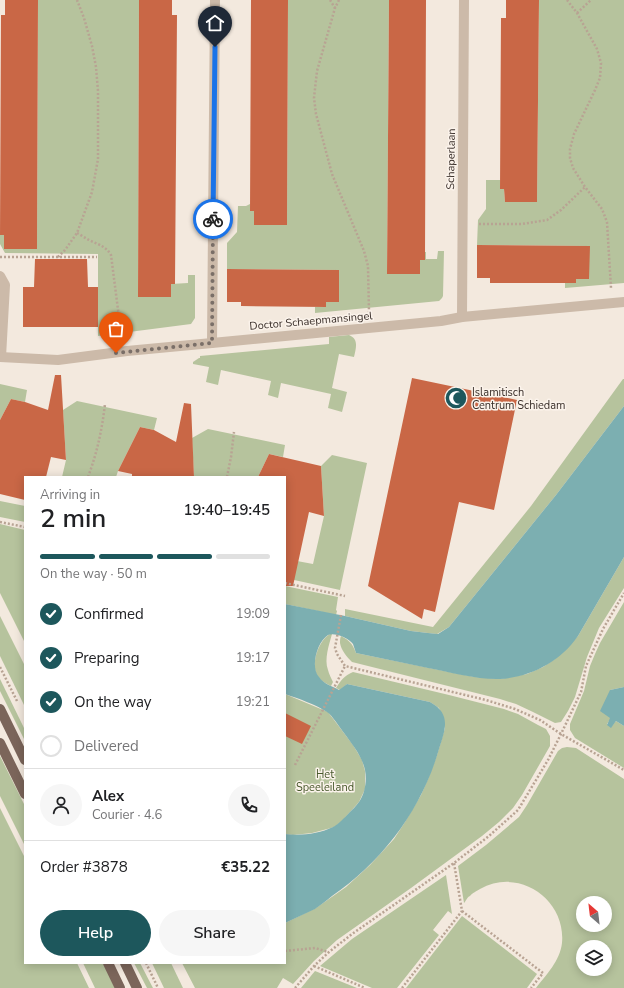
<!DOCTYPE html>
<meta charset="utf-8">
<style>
body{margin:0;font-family:"Nunito Sans",sans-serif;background:#f6f6f6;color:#202124;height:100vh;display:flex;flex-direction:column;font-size:15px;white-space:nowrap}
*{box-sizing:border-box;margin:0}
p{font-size:13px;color:#757577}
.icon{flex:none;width:22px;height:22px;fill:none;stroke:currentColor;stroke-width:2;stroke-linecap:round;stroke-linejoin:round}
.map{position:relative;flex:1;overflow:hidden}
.details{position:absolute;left:24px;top:476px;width:262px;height:488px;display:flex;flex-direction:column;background:#fff;border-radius:0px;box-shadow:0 2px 10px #0003}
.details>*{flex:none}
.needle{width:26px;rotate:332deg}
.buttons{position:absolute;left:576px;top:896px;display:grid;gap:8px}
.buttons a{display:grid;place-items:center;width:36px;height:36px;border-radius:50%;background:#fff;box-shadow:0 2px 10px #0003;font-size:20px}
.pin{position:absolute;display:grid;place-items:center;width:34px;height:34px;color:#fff;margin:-41px -17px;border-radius:50% 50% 50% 0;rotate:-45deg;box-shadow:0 0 4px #0007}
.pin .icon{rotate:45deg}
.courier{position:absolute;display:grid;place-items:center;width:40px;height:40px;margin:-20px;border:3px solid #1a73e8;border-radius:50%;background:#fff;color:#222;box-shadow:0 1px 5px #0007}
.head em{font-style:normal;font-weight:600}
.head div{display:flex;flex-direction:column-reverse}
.head{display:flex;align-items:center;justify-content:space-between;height:68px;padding:0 16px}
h1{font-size:26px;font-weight:600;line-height:30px}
.bar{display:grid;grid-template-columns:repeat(4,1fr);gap:6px 4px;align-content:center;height:48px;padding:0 16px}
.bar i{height:5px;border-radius:3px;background:#e0e0e0}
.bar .active{background:#1d575c}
.bar p{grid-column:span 4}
.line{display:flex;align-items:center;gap:10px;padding:0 16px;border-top:1px solid #e0e0e0}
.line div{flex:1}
.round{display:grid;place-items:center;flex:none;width:42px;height:42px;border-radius:21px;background:#f6f6f6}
ol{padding:0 16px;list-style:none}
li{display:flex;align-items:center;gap:12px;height:44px}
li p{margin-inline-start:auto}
li .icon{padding:4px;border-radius:50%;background:#1d575c;color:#fff;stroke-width:4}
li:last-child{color:#757577}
li i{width:22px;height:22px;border:2px solid #e0e0e0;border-radius:50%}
.button{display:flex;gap:8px;margin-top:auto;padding:8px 16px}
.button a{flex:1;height:46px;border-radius:24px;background:#1d575c;color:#fff;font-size:16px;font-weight:600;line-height:46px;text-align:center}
.button a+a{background:#f6f6f6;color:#202124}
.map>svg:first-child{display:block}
.green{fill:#b6c39d;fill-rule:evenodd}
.water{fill:#7cafb1}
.building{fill:#c96746}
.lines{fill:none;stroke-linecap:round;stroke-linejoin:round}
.path{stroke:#b8a393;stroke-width:2.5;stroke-dasharray:2 2;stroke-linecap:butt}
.minor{stroke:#ccbaa9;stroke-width:10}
.major{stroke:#7b655a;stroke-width:10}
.done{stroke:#7a6f68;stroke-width:4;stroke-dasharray:0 7.2}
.route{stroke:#1a73e8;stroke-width:5}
.labels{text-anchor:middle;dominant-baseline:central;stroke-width:3;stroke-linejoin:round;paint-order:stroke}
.street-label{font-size:11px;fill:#392e29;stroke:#fbf3eb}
.poi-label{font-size:11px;fill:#392e29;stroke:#fbf3eb;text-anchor:start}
.park-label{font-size:11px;fill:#48582c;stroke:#fbf3eb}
</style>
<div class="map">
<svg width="624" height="988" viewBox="0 0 624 988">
<rect width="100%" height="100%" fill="#f3e9de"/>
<g class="green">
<path d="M38 0H139L138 297H170L171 284 188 283V275H195V318L191 324 98 336V254L5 253 0 244V235H4L37 249Z"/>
<path d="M288 0H389L387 274H420V260L425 252H426V259H437L438 251H444L443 296 442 298 439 301 315 313V307H326V302H339V270L227 269V243L237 232 238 206H246L250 204V211H254V225H287Z"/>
<path d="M539 0H624V283L565 288V283H576V279H589V246L477 245 478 220 486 209V180H500V189H504L505 202H537Z"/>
<path d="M349 335C359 339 356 348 354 357L339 354 332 388 347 392 342 412 328 408 331 394 281 383 278 398 268 395 271 381 221 370 218 385 206 382 209 367 193 364V362L199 358H200V356L329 344V337Z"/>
<path d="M623 379H624V406L556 495 449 627 437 634 428 633 411 631 345 616V609L433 627 531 506Z"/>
<path d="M0 384 27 390 25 402 11 399 0 420Z"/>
<path d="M77 401 157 418 154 430 140 427 118 471 116 477H62L66 460 63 410Z"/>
<path d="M208 429 285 445 283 457 269 454 258 477H194L192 438Z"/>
<path d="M332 455 367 463 340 590 285 578 297 561 313 564 324 516 321 466Z"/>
<path d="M0 501 25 506V522L0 517Z"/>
<path d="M0 524 25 530V643L0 593Z"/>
<path d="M624 557V588L599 628 587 657 575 697 568 711 561 722 555 723 533 712 516 704 500 699 352 662C347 657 341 650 340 643 340 641 340 638 341 636 350 641 352 643 356 653L454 673 475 677 500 679 527 674 543 667 555 659 578 636Z"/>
<path d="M285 586 338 597 336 610 337 611 336 615 285 604Z"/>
<path d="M624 602V687L610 690 611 718 607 724 611 727 616 721 624 726V768L575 738 570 730V724L584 691 590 666 595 654 600 643Z"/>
<path d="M0 616 25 666V707L0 656Z"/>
<path d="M330 634H332C329 645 324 659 328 670 329 674 331 678 333 682L331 686C327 684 321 681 318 677 310 665 318 641 330 634Z"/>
<path d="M353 672 449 695 504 709 518 714 538 725 546 729 550 736V746L522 795 513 808 499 822 482 836 411 888 337 940 314 961 293 984 283 978 277 988H195L182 963H285V923L316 908 346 887 370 865 394 839 405 822 421 795 428 779 437 755 445 728 439 708 430 702 347 684 340 690 336 688C341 680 344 676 353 672Z"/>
<path d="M0 679 25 730V741L0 691Z"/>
<path d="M285 694 328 712 353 745 362 760 365 771V789L359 802 342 821 336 826 331 828 312 833 293 835 285 834Z"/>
<path d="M567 747 576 748 624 779V988H536C546 975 560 961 562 943 566 899 519 867 480 889 477 891 472 893 470 896 467 897 466 901 464 903L458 866 486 845 519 817 527 805 558 751 562 748ZM583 903H605V925H583ZM583 947H605V969H583Z"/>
<path d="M0 756 25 806V846L0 796Z"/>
<path d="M0 808 25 858V963H77L89 988H0Z"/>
<path d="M446 875 452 914 448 911 433 930 439 935 397 988H372L320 966 352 939Z"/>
<path d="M462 916 537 974 527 988H406Z"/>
<path d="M83 963H103L115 988H95Z"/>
<path d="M134 963H140L153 988H147Z"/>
<path d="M152 963H171L183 988H164Z"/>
<path d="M315 971 357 988H301Z"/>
</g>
<g class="water">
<path d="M624 406V557L578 636C560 662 531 677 500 679 479 680 449 672 428 668 404 663 380 658 356 653 355 650 354 647 353 644 349 638 334 632 328 635 317 642 310 667 319 677 324 684 332 686 339 690L347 684 430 702C452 714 445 730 439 749 422 809 383 861 332 896 327 900 321 905 315 909 305 914 295 918 285 923V834C300 836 319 834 333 827 339 824 344 818 349 813 352 810 356 806 359 802 365 793 367 781 365 770 362 756 352 744 344 733 340 728 332 715 327 712 317 705 297 698 285 694V604L345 616 411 631 428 633 438 634 449 627 556 495Z"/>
<path d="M624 687V726L616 721 611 728 607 725 610 718 600 711 610 690Z"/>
</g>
<g class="building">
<path d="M5 0H38L37 249H4V235H0L1 15H5Z"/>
<path d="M139 0H172V15H177L175 284H171V297H138Z"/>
<path d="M251 0H288L287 225H254V211H250Z"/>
<path d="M389 0H426L425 260H420V274H387Z"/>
<path d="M506 0H539L537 202H505L504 189H500L501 18H506Z"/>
<path d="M477 245 590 246 589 279H576V283H490V278H477Z"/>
<path d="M35 259H87L88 287H98V327H23V287H34Z"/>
<path d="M227 269 339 270V302H326V307L241 306V302H227Z"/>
<path d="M55 375H61L66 460 51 457 46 477H25V500L0 494V420L11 399 25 402 48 410Z"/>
<path d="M412 378 517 400 494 510 459 502 435 612 424 609 422 619 368 586Z"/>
<path d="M184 403 191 404 194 477H132V474L118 471 140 427 154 430 176 442Z"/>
<path d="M269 454 321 466 324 516 309 512 293 586H285V477H258Z"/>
<path d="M285 713 311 726 302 744 285 736Z"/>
</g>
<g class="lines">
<g class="path">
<path d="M330 0 335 8"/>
<path d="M339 0 335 8 317 71 314 98 316 114 332 174 364 251 368 266 369 312"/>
<path d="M567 0 577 13 597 49 601 63 600 78 595 90 574 134 570 149V158L573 168 585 187 602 209 607 222 611 288"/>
<path d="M577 13 591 0"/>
<path d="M479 224H522L547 220 561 210 585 187"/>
<path d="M77 233C81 235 85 238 89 240 97 244 106 246 111 255L121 333"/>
<path d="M0 257H97"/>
<path d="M58 257 65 250 77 233 92 192 98 159V91L96 67 92 46 84 18 77 0"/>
<path d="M88 477C97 453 102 430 105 404"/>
<path d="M227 477 231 457 234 432"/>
<path d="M0 522 25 527"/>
<path d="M285 583 345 596"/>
<path d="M341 615 335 648 337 654 345 666 486 700 515 709 540 720 561 734 624 770"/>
<path d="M0 667 17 701"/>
<path d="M295 765 345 666"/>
<path d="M462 911 543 973 531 988"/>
<path d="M285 951 315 948 328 952"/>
<path d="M146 963 158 988"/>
<path d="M314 966 365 988"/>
<path d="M295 988 314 966 329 952 352 934 454 863 489 836 518 810 548 760 561 734 581 692 586 666 603 629 624 593"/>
<path d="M402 988 462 911 454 863"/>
</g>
<g class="minor">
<path d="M0 276 5 285 1 357"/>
<path d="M462 317 464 0"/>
<path d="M212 343 215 0"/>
<path d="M0 357 58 360 127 351 212 343 441 321 462 317 624 302"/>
</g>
<g class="major">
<path d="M0 709 25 760"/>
<path d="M0 743 25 794"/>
<path d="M108 963 120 988"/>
<path d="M125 963 137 988"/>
</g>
</g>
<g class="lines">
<path class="done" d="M116 353 212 343 213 219"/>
<path class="route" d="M213 219 215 47"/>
</g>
<defs>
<g id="mosque-disc" transform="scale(1.15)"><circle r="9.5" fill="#1d575c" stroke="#fbf3eb"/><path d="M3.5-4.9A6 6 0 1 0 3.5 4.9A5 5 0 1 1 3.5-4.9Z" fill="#fff"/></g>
</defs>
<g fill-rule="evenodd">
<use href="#mosque-disc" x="456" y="398"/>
</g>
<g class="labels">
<g class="street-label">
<text transform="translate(451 159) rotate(-89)">Schaperlaan</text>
<text transform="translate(311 321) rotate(-5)">Doctor Schaepmansingel</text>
</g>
<g class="poi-label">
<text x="472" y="392">Islamitisch<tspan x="472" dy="13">Centrum Schiedam</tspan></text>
</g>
<g class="park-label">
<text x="325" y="774">Het<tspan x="325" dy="13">Speeleiland</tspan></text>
</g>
</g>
</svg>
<div class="buttons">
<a><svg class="needle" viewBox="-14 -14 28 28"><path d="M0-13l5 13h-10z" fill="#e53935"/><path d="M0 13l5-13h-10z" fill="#757577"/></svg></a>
<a><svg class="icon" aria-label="layers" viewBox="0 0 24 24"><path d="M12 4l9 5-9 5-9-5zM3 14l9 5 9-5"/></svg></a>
</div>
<div class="pin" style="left:116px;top:353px;background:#ea580c"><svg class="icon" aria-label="bag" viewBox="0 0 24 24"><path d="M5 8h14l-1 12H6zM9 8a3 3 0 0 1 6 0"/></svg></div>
<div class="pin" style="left:215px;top:47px;background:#1f2937"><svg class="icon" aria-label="home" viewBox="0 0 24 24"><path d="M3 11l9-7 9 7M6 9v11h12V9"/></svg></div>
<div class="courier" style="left:213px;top:219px"><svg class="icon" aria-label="bike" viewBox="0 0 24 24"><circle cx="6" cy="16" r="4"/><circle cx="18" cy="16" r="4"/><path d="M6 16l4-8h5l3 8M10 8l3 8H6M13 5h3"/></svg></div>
<section class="details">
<div class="head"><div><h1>2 min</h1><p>Arriving in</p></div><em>19:40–19:45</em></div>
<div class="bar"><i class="active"></i><i class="active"></i><i class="active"></i><i></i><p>On the way · 50 m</p></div>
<ol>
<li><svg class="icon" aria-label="check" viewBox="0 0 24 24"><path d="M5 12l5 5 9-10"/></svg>Confirmed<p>19:09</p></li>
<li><svg class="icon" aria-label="check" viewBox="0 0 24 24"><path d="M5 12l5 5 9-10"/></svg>Preparing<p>19:17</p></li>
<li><svg class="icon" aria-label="check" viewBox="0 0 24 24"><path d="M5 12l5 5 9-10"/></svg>On the way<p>19:21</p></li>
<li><i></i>Delivered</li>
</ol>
<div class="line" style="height:72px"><a class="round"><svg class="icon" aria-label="person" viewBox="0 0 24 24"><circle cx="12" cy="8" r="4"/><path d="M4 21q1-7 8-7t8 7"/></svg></a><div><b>Alex</b><p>Courier · 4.6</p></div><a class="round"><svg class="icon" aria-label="phone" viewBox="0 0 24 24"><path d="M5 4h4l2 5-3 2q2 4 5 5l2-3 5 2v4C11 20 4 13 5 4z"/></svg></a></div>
<div class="line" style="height:52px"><div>Order #3878</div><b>€35.22</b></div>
<div class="button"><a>Help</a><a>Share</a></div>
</section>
</div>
